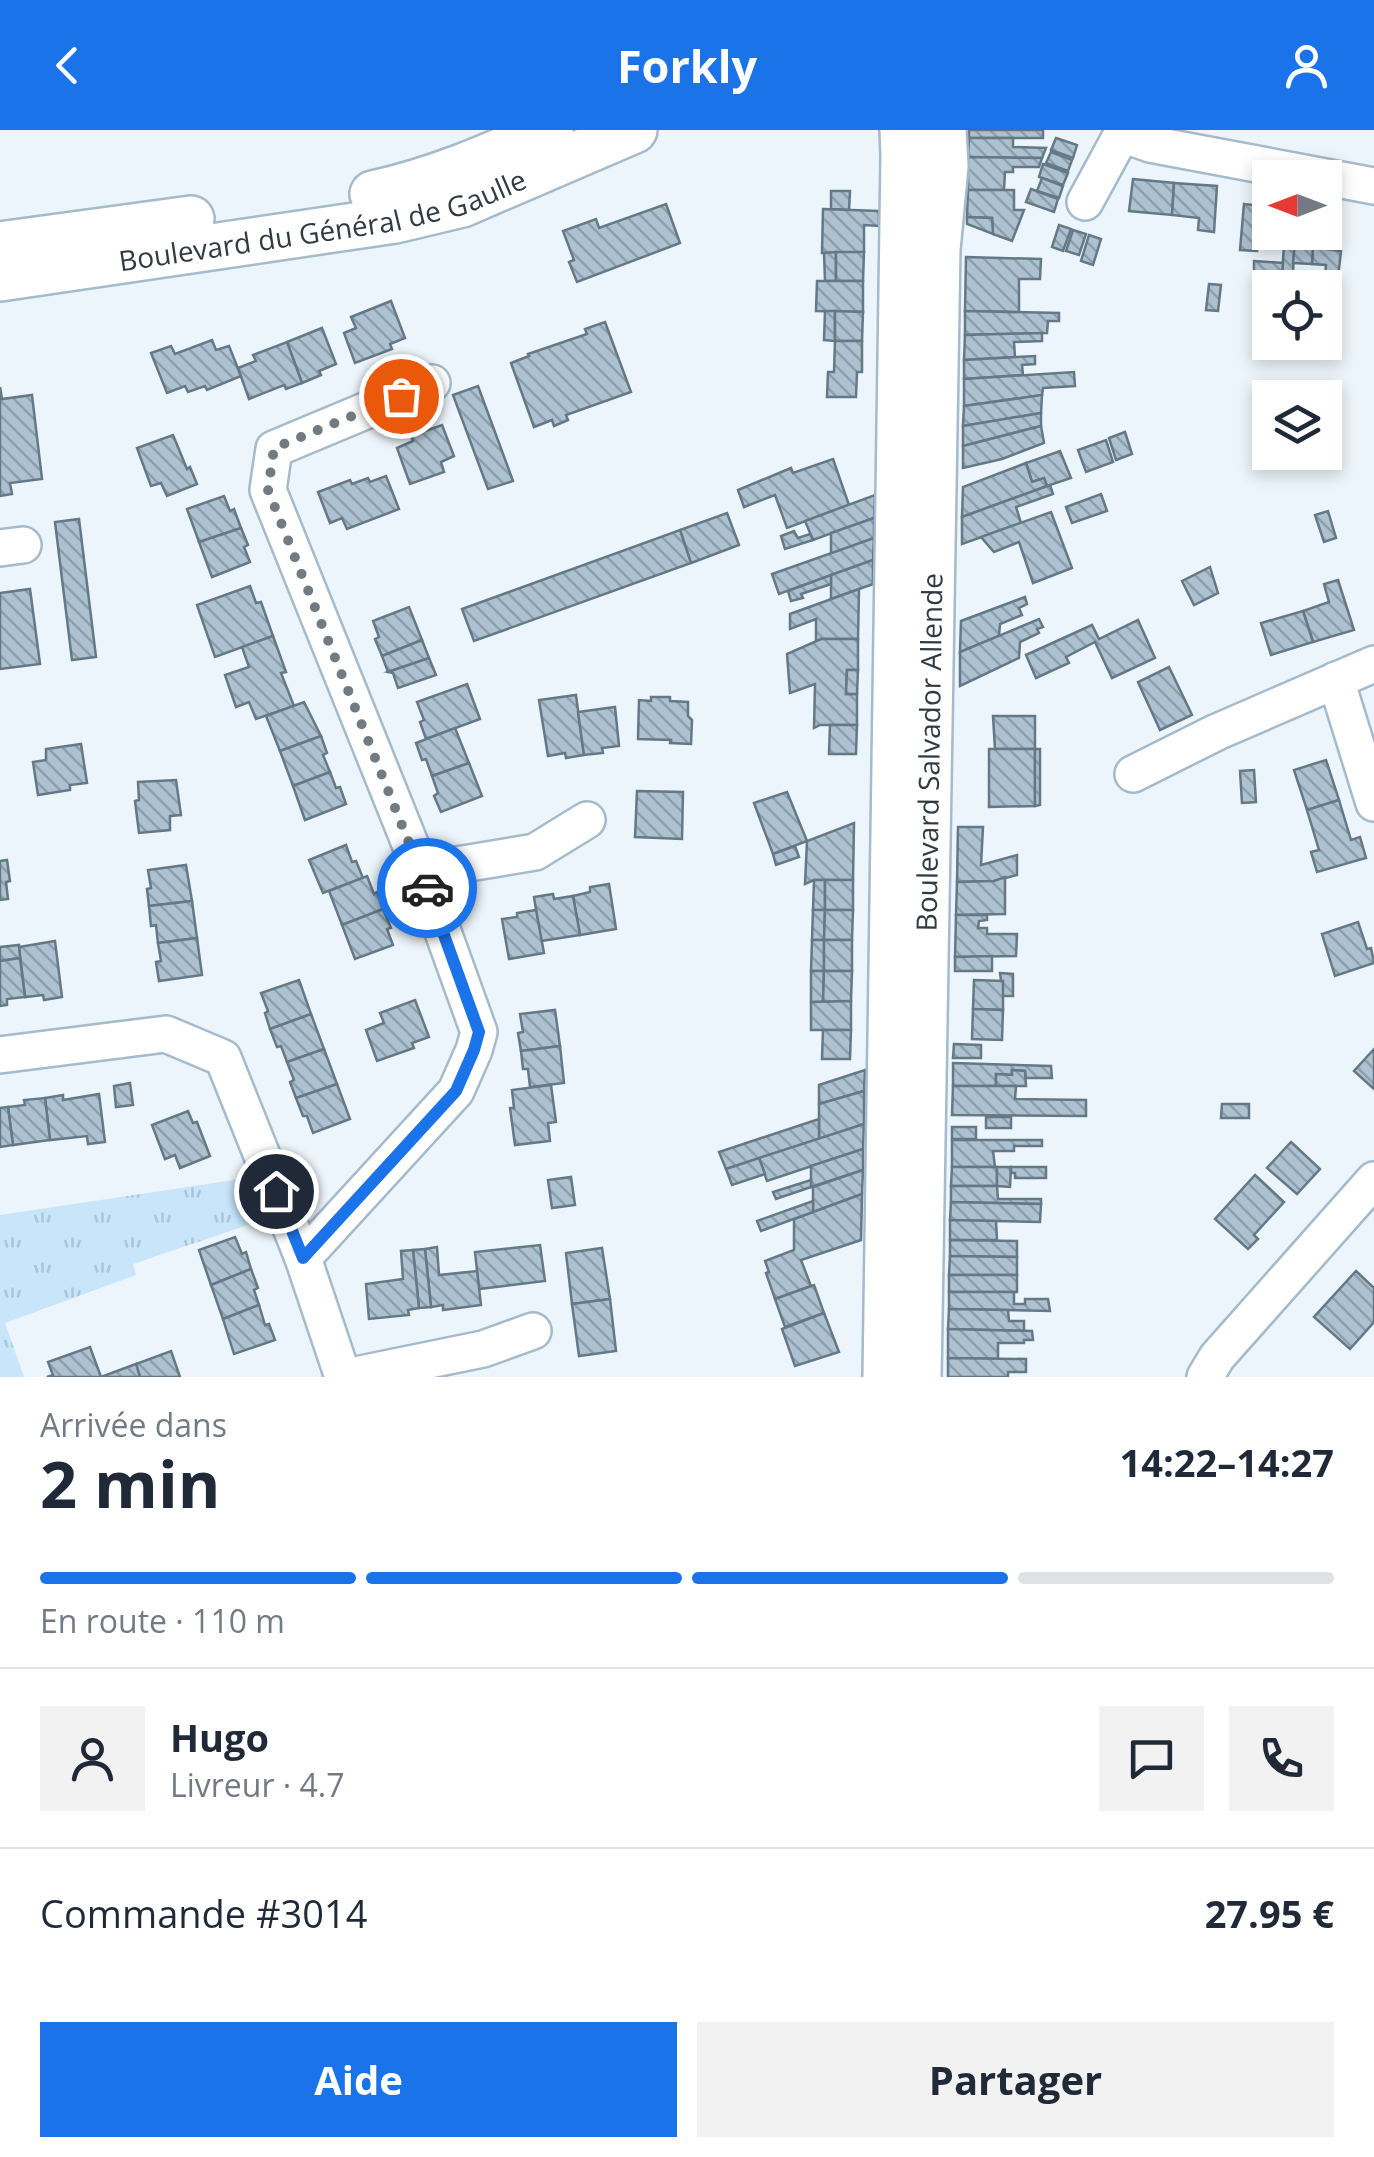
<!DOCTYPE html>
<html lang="fr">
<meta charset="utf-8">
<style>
body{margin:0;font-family:"Open Sans",sans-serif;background:#f2f2f3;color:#1f2937;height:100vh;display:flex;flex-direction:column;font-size:38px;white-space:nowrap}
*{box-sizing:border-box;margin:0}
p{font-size:32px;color:#747a83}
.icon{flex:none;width:55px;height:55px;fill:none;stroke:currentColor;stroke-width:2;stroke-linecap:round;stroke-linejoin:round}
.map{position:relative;height:1247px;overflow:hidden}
.panel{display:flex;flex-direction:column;background:#fff;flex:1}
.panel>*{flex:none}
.needle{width:65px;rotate:270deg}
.buttons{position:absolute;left:1252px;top:30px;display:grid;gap:20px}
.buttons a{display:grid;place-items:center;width:90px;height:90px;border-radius:0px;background:#fff;box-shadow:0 5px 15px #0003;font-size:50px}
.pin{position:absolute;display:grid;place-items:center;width:85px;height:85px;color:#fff;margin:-42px;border:5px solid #fff;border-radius:50%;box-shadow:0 2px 10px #0007}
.courier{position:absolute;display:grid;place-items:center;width:100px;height:100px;margin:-50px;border:8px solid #1a73e8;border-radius:50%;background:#fff;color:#222;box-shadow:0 2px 12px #0007}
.overview em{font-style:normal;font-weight:700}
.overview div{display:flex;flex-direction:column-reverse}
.overview{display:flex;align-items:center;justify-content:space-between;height:170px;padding:0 40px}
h1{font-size:65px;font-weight:700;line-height:75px}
.bar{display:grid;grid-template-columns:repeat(4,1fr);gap:15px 10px;align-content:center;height:120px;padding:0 40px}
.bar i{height:12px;border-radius:8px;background:#e0e1e3}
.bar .on{background:#1a73e8}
.bar p{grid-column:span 4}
.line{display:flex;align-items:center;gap:25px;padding:0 40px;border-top:2px solid #e0e1e3}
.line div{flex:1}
.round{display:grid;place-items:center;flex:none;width:105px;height:105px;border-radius:0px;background:#f2f2f3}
.button{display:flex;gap:20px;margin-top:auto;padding:20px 40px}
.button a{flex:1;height:115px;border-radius:0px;background:#1a73e8;color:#fff;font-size:40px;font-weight:700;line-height:115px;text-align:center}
.button a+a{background:#f2f2f3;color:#1f2937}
header{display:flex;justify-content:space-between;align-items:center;height:130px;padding:0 40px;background:#1a73e8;color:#fff;font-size:45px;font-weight:700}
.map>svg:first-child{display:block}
.grass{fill:url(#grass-tufts)}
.building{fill:url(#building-back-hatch);stroke:#647886;stroke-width:2.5}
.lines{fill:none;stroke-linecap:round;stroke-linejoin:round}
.minor-casing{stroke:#a5baca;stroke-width:40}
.major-casing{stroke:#a5baca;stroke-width:50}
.minor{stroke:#fff;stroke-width:35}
.major{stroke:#fff;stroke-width:45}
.done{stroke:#727b81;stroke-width:10;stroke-dasharray:0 18}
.route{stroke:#1a73e8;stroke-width:12}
.labels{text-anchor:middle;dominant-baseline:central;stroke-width:9;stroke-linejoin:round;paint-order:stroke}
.street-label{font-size:28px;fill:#313a40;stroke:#fff}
</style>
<header><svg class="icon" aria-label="back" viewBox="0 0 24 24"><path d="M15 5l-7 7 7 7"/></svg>Forkly<svg class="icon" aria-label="person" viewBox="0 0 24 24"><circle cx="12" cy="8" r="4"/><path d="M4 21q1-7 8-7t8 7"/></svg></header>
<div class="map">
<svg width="1374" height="1247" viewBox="0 0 1374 1247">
<defs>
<pattern id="grass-tufts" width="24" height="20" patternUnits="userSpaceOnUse" patternTransform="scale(2.5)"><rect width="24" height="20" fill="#c8e5fa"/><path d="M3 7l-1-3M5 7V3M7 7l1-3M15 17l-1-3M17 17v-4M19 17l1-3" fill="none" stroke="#acc5d7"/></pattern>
<pattern id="building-back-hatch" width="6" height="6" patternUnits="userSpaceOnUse" patternTransform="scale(2.5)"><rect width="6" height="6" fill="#adc2d1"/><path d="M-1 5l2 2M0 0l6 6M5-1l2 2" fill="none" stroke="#8d9fab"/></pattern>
</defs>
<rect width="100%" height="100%" fill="#ecf5fb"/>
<path class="grass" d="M241 1049 251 1094 133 1134 136 1145 5 1193 24 1247H0V1085Z"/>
<g class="building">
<rect x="969" y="0" width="74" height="8"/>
<path d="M969 8H1013V17L1046 18 1042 28 968 27Z"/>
<path d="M1056 8 1077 15 1073 28 1051 20Z"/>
<path d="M1051 22 1072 30 1068 41 1046 33Z"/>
<path d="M968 27 1042 28 1039 37H1013V42H1005L1004 60H968Z"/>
<path d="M1043 34 1068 43 1063 55 1039 47Z"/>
<path d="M1042 48 1063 56 1059 68 1037 61Z"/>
<path d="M1133 49 1174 53 1172 85 1129 81Z"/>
<path d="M1174 53 1217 56 1214 102 1198 100 1199 88 1172 85Z"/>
<path d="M1031 59 1058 69 1054 82 1026 72Z"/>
<path d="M968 60H1014V80H1024L1012 111 993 104 992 88 967 87Z"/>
<path d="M831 61H850L849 80 831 79Z"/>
<path d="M666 74 680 113 577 152 569 132 574 130 563 101 596 89 599 98Z"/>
<path d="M1244 74 1270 77V102H1285L1284 111 1257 109V121L1240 120Z"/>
<path d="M823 79 879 81V96L864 95V122L822 123Z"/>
<path d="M1325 82H1330L1326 119 1341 121 1338 148 1325 147 1326 135 1312 134 1313 113 1295 112 1292 157H1281L1285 102H1325Z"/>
<path d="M967 87 992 88 993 104 967 94Z"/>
<path d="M1059 95 1071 99 1063 121 1052 117Z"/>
<path d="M1073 100 1086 104 1079 125 1066 121Z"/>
<path d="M1089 105 1101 109 1093 135 1081 131Z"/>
<path d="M1295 112 1313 113 1312 134 1293 133Z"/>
<path d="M836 122V151H825L824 123Z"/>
<path d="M836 122H864L863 151H836Z"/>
<path d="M966 127 1041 129 1040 149H1019V182L965 181Z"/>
<path d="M1254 131 1283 133 1282 145 1254 143Z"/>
<path d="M817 151H863V182L816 181Z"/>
<path d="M1209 154 1221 155 1218 181 1206 180Z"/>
<path d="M391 171 405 208 390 214 392 219 355 233 344 203 356 198 351 187Z"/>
<path d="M825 181H835V211L824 210Z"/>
<path d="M835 181 863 182 862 211H835Z"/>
<path d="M965 181 1059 183V191H1048L1047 203 965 205Z"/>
<path d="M605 192 631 262 566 285 568 290 554 296 552 290 534 297 511 233 529 226 528 224 587 204 585 199Z"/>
<path d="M322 198 336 234 319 241 321 245 302 253 287 212Z"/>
<path d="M1042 203V211L1014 212 1015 227 964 230 965 205Z"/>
<path d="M212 210 216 220 229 216 241 246 207 260 205 256 188 262 185 256 167 263 151 223 171 216 175 224Z"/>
<path d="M835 211H862V242H857L856 267H827L828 242H834Z"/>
<path d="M287 212 302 253 286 259 284 255 249 269 238 238 256 231 253 225Z"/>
<path d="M1035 226V234L1022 235 1023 245 964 249V230Z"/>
<path d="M1074 242 1075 256 1043 258 1042 265 964 276V249Z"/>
<path d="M478 256 513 351 488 359 453 265Z"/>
<path d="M0 257 2 269 32 265 42 349 10 353 12 364 0 366Z"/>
<path d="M1042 265 1041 283 963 296 964 276Z"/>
<path d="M1041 283V296L963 316V296Z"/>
<path d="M442 295 454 326 441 332 444 342 410 354 397 318 413 311 411 306Z"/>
<path d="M1041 296 1044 313 1002 329 963 338V316Z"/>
<path d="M1125 302 1132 324 1116 330 1109 308Z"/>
<path d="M173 305 187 339 190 337 197 354 167 366 161 353 151 356 137 318Z"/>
<path d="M1106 310 1113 332 1086 342 1078 320Z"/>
<path d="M1060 321 1071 348 1047 356 1044 348 1032 352 1026 333Z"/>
<path d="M833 329 849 375 787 398 775 365 744 377 738 360 791 338 793 343Z"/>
<path d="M1026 333 1032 352 1044 348 1047 356 962 387 963 357Z"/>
<path d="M386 346 399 379 347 399 342 388 330 393 318 362 350 350 352 354 368 348 370 352Z"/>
<path d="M1050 355 1053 364 1016 377 1021 393 962 414V387Z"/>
<path d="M1101 364 1107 381 1072 393 1066 377Z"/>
<path d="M875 365 874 388 813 410 805 391Z"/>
<path d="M224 366 230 381 234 379 241 398 199 412 187 379Z"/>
<path d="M1328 381 1336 408 1324 412 1315 385Z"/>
<path d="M1051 382 1072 438 1033 453 1019 412 994 422 981 407Z"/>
<path d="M727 383 739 415 691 433 680 400Z"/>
<path d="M874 388V408L831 424V403Z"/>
<path d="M79 389 96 527 72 530 55 392Z"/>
<path d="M241 398 248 415 244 417 250 432 212 447 199 412Z"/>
<path d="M680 400 691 433 474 511 462 479Z"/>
<path d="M794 401 798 408 810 404 813 410 785 419 781 406Z"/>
<path d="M874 408 873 430 779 464 772 444Z"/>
<path d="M873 430V454L831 469V445Z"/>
<path d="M1210 437 1218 463 1194 475 1182 451Z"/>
<path d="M831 445V454L801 464 803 468 791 471 788 461Z"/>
<path d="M1338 450 1354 500 1313 512 1303 481 1329 472 1324 454Z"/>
<path d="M250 456 256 473 261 472 273 506 215 527 197 475Z"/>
<path d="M30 459 40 534 0 539V463Z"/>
<path d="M859 459 858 509H821L816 512V489L790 499V484Z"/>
<path d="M1025 467 1027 474 1019 478 1022 485 1000 494 999 506 960 522 961 491Z"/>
<path d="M409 477 422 510 382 526 375 509 379 507 373 491Z"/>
<path d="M1303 481 1313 512 1271 525 1261 493Z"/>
<path d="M1039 489 1043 497 1037 499 1039 503 1020 512 1019 528 960 556V522Z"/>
<path d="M1138 490 1155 528 1112 548 1095 512 1066 527 1069 533 1036 548 1026 525 1092 495 1099 509Z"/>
<path d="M273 506 286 542 281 543 294 576 256 589 249 572 236 577 225 545 249 537 242 517Z"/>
<path d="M821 509H858V540H847L846 564H857V595H820L814 598 815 554 790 563 787 524Z"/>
<path d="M422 510 429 528 388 542 382 526Z"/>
<path d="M429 528 436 545 398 558 393 543 388 542Z"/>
<path d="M1169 537 1192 585 1160 600 1138 552Z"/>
<path d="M847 540H858L857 564H846Z"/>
<path d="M467 554 480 589 426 609 420 592 424 590 417 572Z"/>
<path d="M576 565 584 625 566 628 565 623 548 626 539 570Z"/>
<path d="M651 567H670V571L688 572V586L692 590 691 614 670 613 671 610 638 609 639 570 651 571Z"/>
<path d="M304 572 321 606 280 621 266 586Z"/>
<path d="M615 577 619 616 602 618 603 623 584 625 578 582Z"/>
<path d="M993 586H1035V619H995Z"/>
<path d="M830 595H857L856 624H829Z"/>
<path d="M455 598 469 633 432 646 426 629 422 630 416 613Z"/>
<path d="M321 606 327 623 323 625 330 642 293 656 280 621Z"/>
<path d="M81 614 87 653 70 655V660L38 665 33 632 46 630V619Z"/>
<path d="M989 619H1035V676L989 677Z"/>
<path d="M1035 619H1040V675L1035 676Z"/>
<path d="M1326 630 1339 670 1307 680 1294 640Z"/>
<path d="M469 633 482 666 441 682 434 666 438 663 432 646Z"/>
<path d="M1254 640 1256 672 1242 673 1240 641Z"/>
<path d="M330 642 336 658 340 657 346 674 305 690 293 656Z"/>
<path d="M176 650 181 685 170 686V700L139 703 135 671 139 670 138 652Z"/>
<path d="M637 661 683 662 682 709 635 707Z"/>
<path d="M787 662 807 711 773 724 754 673Z"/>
<path d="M1339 670 1351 710 1360 707 1366 728 1317 742 1311 722 1319 720 1307 680Z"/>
<path d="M854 693 853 750H814L805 754 807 711Z"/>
<path d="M958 697H983L981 735 1017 725V745L994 751 957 752Z"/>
<path d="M346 715 352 732 356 731 363 748 323 763 309 730Z"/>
<path d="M795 716 799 727 776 735 773 724Z"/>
<path d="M7 730 10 751 6 752 8 769 0 770V731Z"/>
<path d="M186 735 192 771 149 776 147 759 151 758 148 740Z"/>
<path d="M367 746 374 764 377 762 383 779 342 795 329 761Z"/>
<path d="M1005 747V784L956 785 957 752 994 751Z"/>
<path d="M814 750H825V780H813Z"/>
<rect x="825" y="750" width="28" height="30"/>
<path d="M609 754 616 799 580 805 573 766 590 762V757Z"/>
<path d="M553 764 554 769 573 766 580 805 541 811 534 767Z"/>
<path d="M192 771 197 808 158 813 156 795 151 796 149 776Z"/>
<path d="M383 779 391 798 387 799 393 815 355 829 342 795Z"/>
<path d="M536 780 544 823 509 829 502 789 517 787V783Z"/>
<path d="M813 780H825L824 810H812Z"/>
<path d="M825 780H853L852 810H824Z"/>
<path d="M956 785H987V790L979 791 978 798H987V804H1017L1016 826 955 827Z"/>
<path d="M1358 792 1367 819 1371 818 1374 833 1335 846 1322 804Z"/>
<path d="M197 808 202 845 159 851 156 832 161 831 158 813Z"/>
<path d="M812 810H824V841H811Z"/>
<rect x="824" y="810" width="28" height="31"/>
<path d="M55 811 62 867 44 870 43 865 25 867 19 817Z"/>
<path d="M19 815 20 828 0 831V817Z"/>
<path d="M992 826V841H955V827Z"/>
<path d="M20 828 25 867 7 869V875L0 876V831Z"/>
<path d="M811 841H824L823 872H811Z"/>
<path d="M824 841H852L851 871 823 872Z"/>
<path d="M1000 843 1013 844V866H1003Z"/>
<path d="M299 850 311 884 270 899 265 883 268 881 261 863Z"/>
<path d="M974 850 1003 851V880L973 879Z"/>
<path d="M415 870 429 907 412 913 414 918 377 931 366 900 384 893 380 883Z"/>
<path d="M851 871V900H811V872Z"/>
<path d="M973 879 1003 880 1002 910 972 909Z"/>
<path d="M555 880 560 916 521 921 518 903 523 902 520 884Z"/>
<path d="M311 884 324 919 287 932 281 916 277 917 270 899Z"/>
<path d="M823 900H851L850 929H822Z"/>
<path d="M954 914 981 915V928H953Z"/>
<path d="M560 916 564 953 530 957 528 939H523L521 921Z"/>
<path d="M324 919 337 954 296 968 290 952 294 950 287 932Z"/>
<path d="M1374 919V959L1354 941Z"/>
<path d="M953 933 1051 936 1052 948H1026L1025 941 1012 940V945L996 944V956H953Z"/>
<path d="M865 940 864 961 819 974V955Z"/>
<path d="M1012 940 1025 941 1026 956H996V944L1012 945Z"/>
<path d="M130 953 133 975 116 977 114 956Z"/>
<path d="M337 954 350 989 313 1003 307 986H303L296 968Z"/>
<path d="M551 955 556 992 548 993 550 1011 515 1015 510 978H514L512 960Z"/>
<path d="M953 956H1016L1015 969 1086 970V986L952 985Z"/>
<path d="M864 961V994L819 1009V974Z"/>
<path d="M99 964 105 1012 88 1014 87 1006 50 1010 45 968 63 965V970Z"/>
<path d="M45 968 50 1010 13 1015 8 977 25 975 24 970Z"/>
<path d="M1222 974H1249V988H1221Z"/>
<path d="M8 977 13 1015 0 1017V978Z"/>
<path d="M188 981 193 993 197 992 210 1026 180 1038 175 1025 165 1029 152 995Z"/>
<rect x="986" y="987" width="25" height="11"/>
<path d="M819 989V1009L726 1039 719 1022Z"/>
<path d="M864 994 863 1019 767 1051 759 1028Z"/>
<rect x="952" y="997" width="24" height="12"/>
<path d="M952 1010H1042V1016H1014V1021H993L995 1037H952Z"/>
<path d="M1291 1012 1320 1039 1297 1064 1267 1038Z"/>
<path d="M863 1019V1040L811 1057V1036Z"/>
<path d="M759 1028 765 1044 732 1055 726 1039Z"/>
<path d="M952 1037H997V1056H951Z"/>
<path d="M997 1037H1011L1010 1057 997 1056Z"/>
<path d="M1011 1037H1046V1048H1015V1043H1011Z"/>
<path d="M863 1040 862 1064 813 1082V1057Z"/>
<path d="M1255 1045 1284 1072 1254 1105 1258 1109 1248 1119 1215 1089Z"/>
<path d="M571 1047 575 1075 552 1078 548 1050Z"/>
<path d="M811 1050V1057L776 1069 773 1062Z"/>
<path d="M951 1056H997L998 1069H1041V1074L951 1072Z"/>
<path d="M862 1064 861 1110 801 1130 811 1156 775 1169 766 1143 769 1142 765 1131 794 1120V1089Z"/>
<path d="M813 1071V1082L761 1101 757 1091Z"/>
<path d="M951 1072 1041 1074 1040 1092 950 1090Z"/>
<path d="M950 1090 996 1091 997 1110H950Z"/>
<path d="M235 1107 242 1124 246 1122 251 1139 211 1155 199 1120Z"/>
<path d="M950 1110 1017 1111V1127L950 1126Z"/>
<path d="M540 1115 545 1151 479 1159 475 1122Z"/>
<path d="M437 1117 439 1145 477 1141 481 1175 443 1180V1175L431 1177 425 1119Z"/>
<path d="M602 1118 610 1169 572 1174 566 1123Z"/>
<path d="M425 1119 431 1177 419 1178 413 1120Z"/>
<path d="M413 1120 419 1178 408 1180 409 1185 369 1189 366 1154 403 1149 401 1121Z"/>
<path d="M950 1126 1017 1127V1145H949Z"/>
<path d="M251 1139 258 1158 254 1160 259 1175 223 1189 211 1155Z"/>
<path d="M1356 1141 1374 1158V1192L1350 1219 1314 1187Z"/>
<rect x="949" y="1145" width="68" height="17"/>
<path d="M814 1155 824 1183 785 1197 775 1169Z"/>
<path d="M949 1162H1014V1174H1025V1169H1048L1050 1181 949 1179Z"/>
<path d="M610 1169 616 1221 579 1226 572 1174Z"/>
<path d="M259 1175 265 1195 269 1194 275 1210 234 1224 223 1189Z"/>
<path d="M949 1179 1008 1180 1009 1191H1024V1201L948 1199Z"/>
<path d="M824 1183 839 1222 795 1236 782 1199Z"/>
<path d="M948 1199 1032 1201 1033 1210H1024V1213H998V1229L948 1228Z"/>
<path d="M90 1217 101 1247H47L53 1245 48 1232Z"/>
<path d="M171 1221 180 1247H140L136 1234Z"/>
<path d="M948 1228 1026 1229V1242H1008V1247H948Z"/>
<path d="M136 1234 140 1247H101Z"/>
</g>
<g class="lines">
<g class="minor-casing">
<g id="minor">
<path d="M1085 72 1122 4 1150 14 1374 56"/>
<path d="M0 418 23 415"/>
<path d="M1336 550 1374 673"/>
<path d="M1133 644 1217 602 1374 534"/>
<path d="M421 741 535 722 587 690"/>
<path d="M0 925 166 904 223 928 303 1128 343 1247"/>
<path d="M303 1128 456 961 474 920 479 902 421 741 268 360 274 319 432 253"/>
<path d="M346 1247 483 1219 533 1201"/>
<path d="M1205 1247 1217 1227 1374 1050"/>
</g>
</g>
<g class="major-casing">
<g id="major">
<path d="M373 64C437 50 491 26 550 0"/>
<path d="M0 115 191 89"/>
<path id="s1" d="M0 148 395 90 462 74 634 0"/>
<path d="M886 1247 904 26 903 0"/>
<path id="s2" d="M918 1247 937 119 945 36 943 0"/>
</g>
</g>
<use href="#minor" class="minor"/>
<use href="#major" class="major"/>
</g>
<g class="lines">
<path class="done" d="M401 266 274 318 268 360 427 758"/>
<path class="route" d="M276 1061 303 1128 456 961 474 920 479 902 427 758"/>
</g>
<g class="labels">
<g class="street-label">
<text stroke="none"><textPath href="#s1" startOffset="328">Boulevard du Général de Gaulle</textPath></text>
<text stroke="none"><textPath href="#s2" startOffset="625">Boulevard Salvador Allende</textPath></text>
</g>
</g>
</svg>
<div class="buttons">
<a><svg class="needle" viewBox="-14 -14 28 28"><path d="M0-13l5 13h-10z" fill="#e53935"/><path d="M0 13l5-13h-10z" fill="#747a83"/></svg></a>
<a><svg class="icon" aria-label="locate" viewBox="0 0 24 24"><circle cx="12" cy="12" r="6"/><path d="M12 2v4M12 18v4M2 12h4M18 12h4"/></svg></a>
<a><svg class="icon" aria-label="layers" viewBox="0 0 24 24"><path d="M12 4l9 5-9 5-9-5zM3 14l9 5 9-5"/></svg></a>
</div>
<div class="pin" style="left:401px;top:266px;background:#ea580c"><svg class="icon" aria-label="bag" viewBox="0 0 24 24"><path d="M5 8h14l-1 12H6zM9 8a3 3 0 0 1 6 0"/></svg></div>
<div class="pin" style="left:276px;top:1061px;background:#1f2937"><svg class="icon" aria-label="home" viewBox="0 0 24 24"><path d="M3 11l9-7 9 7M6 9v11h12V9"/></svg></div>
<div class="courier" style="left:427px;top:758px"><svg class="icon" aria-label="car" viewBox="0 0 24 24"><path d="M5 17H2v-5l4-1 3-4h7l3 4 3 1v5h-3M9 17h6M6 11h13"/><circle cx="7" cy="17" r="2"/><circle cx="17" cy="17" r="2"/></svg></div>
</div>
<section class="panel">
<div class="overview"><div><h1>2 min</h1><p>Arrivée dans</p></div><em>14:22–14:27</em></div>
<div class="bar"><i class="on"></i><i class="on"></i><i class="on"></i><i></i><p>En route · 110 m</p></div>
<div class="line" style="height:180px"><a class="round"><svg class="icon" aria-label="person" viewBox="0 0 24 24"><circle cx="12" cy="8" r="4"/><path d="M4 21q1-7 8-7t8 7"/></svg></a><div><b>Hugo</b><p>Livreur · 4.7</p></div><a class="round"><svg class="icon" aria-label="chat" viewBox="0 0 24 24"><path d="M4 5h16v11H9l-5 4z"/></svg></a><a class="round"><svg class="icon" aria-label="phone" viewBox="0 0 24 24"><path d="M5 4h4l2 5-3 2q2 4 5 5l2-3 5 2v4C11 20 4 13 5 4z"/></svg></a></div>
<div class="line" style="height:130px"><div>Commande #3014</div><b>27.95 €</b></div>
<div class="button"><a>Aide</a><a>Partager</a></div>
</section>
